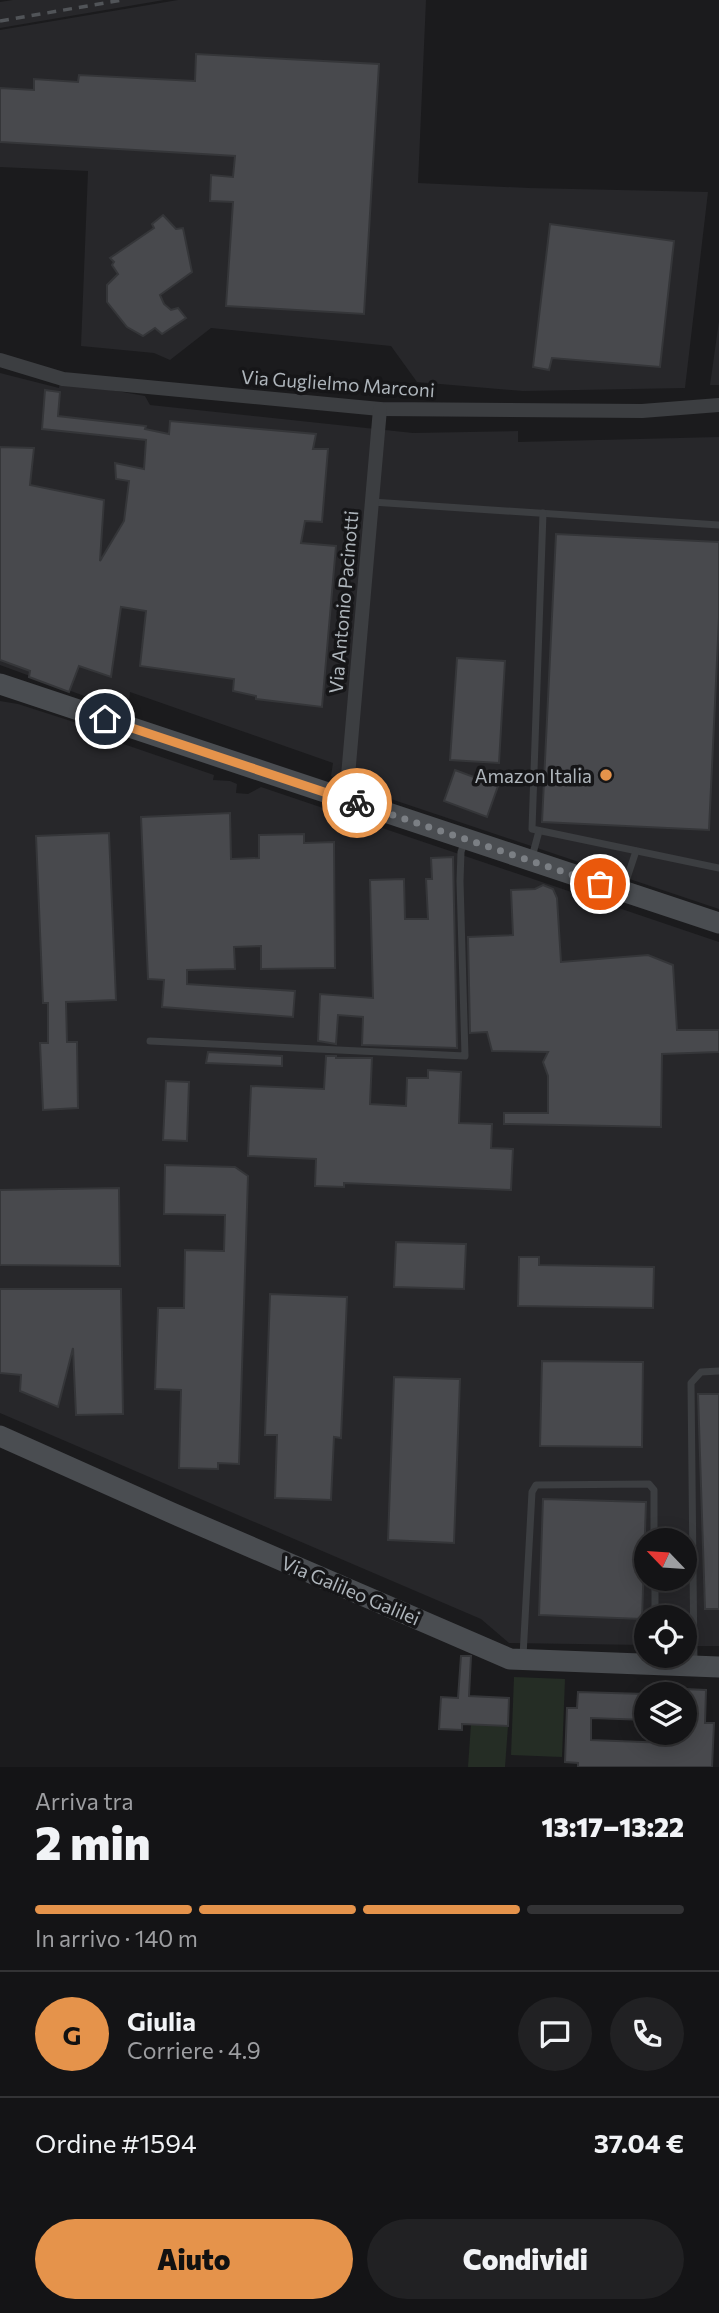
<!DOCTYPE html>
<html lang="it">
<meta charset="utf-8">
<style>
body{margin:0;font-family:Commissioner,sans-serif;background:#212123;color:#f1f3f6;height:100vh;display:flex;flex-direction:column;font-size:26px;white-space:nowrap}
*{box-sizing:border-box;margin:0}
p{font-size:23px;color:#9d9ea1}
.icon{flex:none;width:38px;height:38px;fill:none;stroke:currentColor;stroke-width:2;stroke-linecap:round;stroke-linejoin:round}
.map{position:relative;height:1767px;overflow:hidden}
.sheet{display:flex;flex-direction:column;background:#141416;flex:1}
.sheet>*{flex:none}
.needle{width:46px;rotate:295deg}
.fabs{position:absolute;left:634px;top:1528px;display:grid;gap:14px}
.fabs a{display:grid;place-items:center;width:63px;height:63px;border-radius:50%;background:#141416;box-shadow:0 4px 18px #0003,0 0 0 2px #333335;font-size:35px}
.pin{position:absolute;display:grid;place-items:center;width:60px;height:60px;color:#fff;margin:-30px;border:4px solid #fff;border-radius:50%;box-shadow:0 2px 7px #0007}
.courier{position:absolute;display:grid;place-items:center;width:70px;height:70px;margin:-35px;border:5px solid #e5934b;border-radius:50%;background:#fff;color:#222;box-shadow:0 2px 9px #0007}
.head em{font-style:normal;font-weight:800}
.head div{display:flex;flex-direction:column-reverse}
.head{display:flex;align-items:center;justify-content:space-between;height:119px;padding:0 35px}
h1{font-size:46px;font-weight:800;line-height:52px}
.bar{display:grid;grid-template-columns:repeat(4,1fr);gap:10px 7px;align-content:center;height:84px;padding:0 35px}
.bar i{height:9px;border-radius:5px;background:#333335}
.bar .selected{background:#e5934b}
.bar p{grid-column:span 4}
.line{display:flex;align-items:center;gap:18px;padding:0 35px;border-top:2px solid #333335}
.line div{flex:1}
.round{display:grid;place-items:center;flex:none;width:74px;height:74px;border-radius:37px;background:#212123}
.cta{display:flex;gap:14px;margin-top:auto;padding:14px 35px}
.cta a{flex:1;height:80px;border-radius:42px;background:#e5934b;color:#111;font-size:28px;font-weight:800;line-height:80px;text-align:center}
.cta a+a{background:#212123;color:#f1f3f6}
.map>svg:first-child{display:block}
.built{fill:#27272a;fill-rule:evenodd}
.green{fill:#252d25}
.building{fill:#48494d;stroke:#353639;stroke-width:2}
.lines{fill:none;stroke-linecap:round;stroke-linejoin:round}
.lane{stroke:#3c3e41;stroke-width:7}
.street{stroke:#3c3e41;stroke-width:14}
.secondary{stroke:#4a4d51;stroke-width:21}
.rail{stroke:#515458;stroke-width:3.5;stroke-dasharray:9 7;stroke-linecap:butt}
.done{stroke:#7b7f84;stroke-width:7;stroke-dasharray:0 12.6}
.route{stroke:#e5934b;stroke-width:9}
.poi-dot{fill:#e5934b;stroke:#161618;stroke-width:2.5}
.labels{text-anchor:middle;dominant-baseline:central;stroke-width:7;stroke-linejoin:round;paint-order:stroke}
.street-label{font-size:19px;fill:#aeb5bb;stroke:#161618}
.poi-label{font-size:19px;fill:#aeb5bb;stroke:#161618;text-anchor:end}
</style>
<div class="map">
<svg width="719" height="1767" viewBox="0 0 719 1767">
<rect width="100%" height="100%" fill="#1b1b1d"/>
<g class="built">
<path d="M13 0H164L0 28V2Z"/>
<path d="M178 0H426L418 183 529 188 708 192 685 388 523 391 417 382 391 346 211 328 170 360 154 353 81 346 88 171 0 167V30Z"/>
<path d="M719 321V385H710Z"/>
<path d="M0 373 59 388 60 381 145 396 150 405 413 433 518 431V442L719 437V909L358 788 331 776 333 763 130 692 129 701 110 698 109 705 0 665Z"/>
<path d="M0 701 18 704 105 732 103 737 214 775 213 780 230 781 237 784 236 793 248 794 261 787 719 942V1646H684V1617H646V1645L509 1643 481 1619 0 1413ZM646 1540H684V1578H646Z"/>
</g>
<g class="green">
<path d="M514 1677 565 1679 562 1757 511 1755Z"/>
<path d="M471 1724 508 1726 505 1767H468Z"/>
</g>
<g class="building">
<path d="M196 54 379 64 364 314 226 306 233 202 210 201 211 175 233 177 235 156 0 142V88L34 90V79L78 82 79 75 195 81Z"/>
<path d="M163 215 176 229 183 228 192 272 160 295 164 304 171 310 178 308 186 318 162 334 155 328 143 336 127 327 107 302V285L118 274 112 265 114 262 110 258 154 228 152 224Z"/>
<path d="M550 224 674 241 660 367 552 358 549 370 533 367Z"/>
<path d="M45 390 60 392 58 416 146 426 145 429 169 434 170 421 316 434 313 449H328L322 522 305 521 301 543 336 546 322 707 256 699V696L233 691 234 679 140 666 146 611 121 607 111 677 79 666 69 692 29 677 30 671 0 660V447L34 448 30 485 104 500 100 561 124 521 129 481 116 479 115 463 144 469 146 440 42 429Z"/>
<path d="M556 534 719 542V618L709 830 542 822Z"/>
<path d="M457 658 505 661 499 763 450 760Z"/>
<path d="M455 770 498 786 487 817 444 801Z"/>
<path d="M230 813 231 859 259 858V835L304 834V843L334 842 335 968 261 969V946L234 947 235 969 187 970V984L295 991 293 1017 162 1007 164 980 148 979 141 817Z"/>
<path d="M109 833 116 1000 66 1002 67 1042H77L78 1108 43 1110 40 1043H48V1003H43L36 836Z"/>
<path d="M453 857 457 1048 362 1045 363 1017 338 1015 336 1044 318 1041 320 994 373 998 370 880 404 879 405 919H428L426 879H432L431 858Z"/>
<path d="M543 885 553 889 557 898 561 962 648 955 673 965 677 1030H719V1052L662 1054 661 1127 504 1124V1113H548V1076L543 1062 548 1052 492 1051 487 1032 470 1033 468 937 513 935 511 890 535 889Z"/>
<path d="M208 1052 282 1056V1066L206 1063Z"/>
<path d="M326 1056H336V1058H372L370 1104 406 1106 407 1078H428V1070L461 1072 459 1123 492 1124 491 1148 513 1149 511 1190 344 1183V1187L315 1186 316 1159 248 1156 251 1086 324 1089Z"/>
<path d="M166 1081 189 1082 187 1141 163 1140Z"/>
<path d="M165 1165 235 1167 248 1176 239 1464 218 1463V1469L179 1468 181 1390 155 1389 158 1308H184L185 1250 224 1251 225 1215 164 1214Z"/>
<path d="M119 1188 120 1266 0 1265V1190Z"/>
<path d="M396 1242 466 1244 464 1289 394 1287Z"/>
<path d="M519 1257H539V1265L654 1267 653 1308 518 1306Z"/>
<path d="M0 1289H121L123 1414 76 1415 73 1348 58 1407 20 1391 21 1375 0 1373Z"/>
<path d="M270 1294 347 1297 341 1438 334 1437 331 1500 275 1498 277 1435H265Z"/>
<path d="M542 1361 643 1362 642 1447 540 1446Z"/>
<path d="M394 1377 460 1379 454 1543 388 1540Z"/>
<path d="M698 1394H719V1609H705Z"/>
<path d="M543 1499 646 1502 642 1619 539 1615Z"/>
<path d="M461 1656H471L469 1696 509 1698 508 1726 462 1724V1730L439 1729 441 1697 458 1698Z"/>
<path d="M684 1689 706 1690 705 1723H714L712 1767H578V1763L565 1762 567 1708H577L578 1692 646 1694V1720L591 1718V1740L669 1743V1732H684Z"/>
</g>
<g class="lines">
<g class="lane">
<path d="M372 502 719 525"/>
<path d="M543 513 532 829 719 868"/>
<path d="M532 857 539 831"/>
<path d="M623 890 636 851"/>
<path d="M150 1041 465 1056 460 881 461 852 465 840"/>
<path d="M655 1578V1617"/>
<path d="M523 1656 532 1492 536 1485 649 1484 654 1490V1540"/>
<path d="M694 1662 691 1383 701 1372 719 1371"/>
</g>
<g class="street">
<path d="M0 360 63 379 380 409 642 411 719 405"/>
<path d="M346 799 380 409"/>
</g>
<g class="secondary">
<path d="M0 684 719 923"/>
<path d="M0 1436 172 1513 510 1659 719 1667"/>
</g>
<path class="rail" d="M0 21 122 0"/>
</g>
<g class="lines">
<path class="done" d="M357 803 600 884"/>
<path class="route" d="M105 719 357 803"/>
</g>
<circle class="poi-dot" cx="606" cy="775" r="7"/>
<g class="labels">
<g class="street-label">
<text transform="translate(338 383) rotate(4)">Via Guglielmo Marconi</text>
<text transform="translate(343 602) rotate(-85)">Via Antonio Pacinotti</text>
<text transform="translate(351 1590) rotate(23)">Via Galileo Galilei</text>
</g>
<g class="poi-label">
<text x="592" y="775">Amazon Italia</text>
</g>
</g>
</svg>
<div class="fabs">
<a><svg class="needle" viewBox="-14 -14 28 28"><path d="M0-13l5 13h-10z" fill="#e53935"/><path d="M0 13l5-13h-10z" fill="#9d9ea1"/></svg></a>
<a><svg class="icon" aria-label="locate" viewBox="0 0 24 24"><circle cx="12" cy="12" r="6"/><path d="M12 2v4M12 18v4M2 12h4M18 12h4"/></svg></a>
<a><svg class="icon" aria-label="layers" viewBox="0 0 24 24"><path d="M12 4l9 5-9 5-9-5zM3 14l9 5 9-5"/></svg></a>
</div>
<div class="pin" style="left:600px;top:884px;background:#ea580c"><svg class="icon" aria-label="bag" viewBox="0 0 24 24"><path d="M5 8h14l-1 12H6zM9 8a3 3 0 0 1 6 0"/></svg></div>
<div class="pin" style="left:105px;top:719px;background:#1f2937"><svg class="icon" aria-label="home" viewBox="0 0 24 24"><path d="M3 11l9-7 9 7M6 9v11h12V9"/></svg></div>
<div class="courier" style="left:357px;top:803px"><svg class="icon" aria-label="bike" viewBox="0 0 24 24"><circle cx="6" cy="16" r="4"/><circle cx="18" cy="16" r="4"/><path d="M6 16l4-8h5l3 8M10 8l3 8H6M13 5h3"/></svg></div>
</div>
<section class="sheet">
<div class="head"><div><h1>2 min</h1><p>Arriva tra</p></div><em>13:17–13:22</em></div>
<div class="bar"><i class="selected"></i><i class="selected"></i><i class="selected"></i><i></i><p>In arrivo · 140 m</p></div>
<div class="line" style="height:126px"><b class="round" style="background:#e5934b;color:#111">G</b><div><b>Giulia</b><p>Corriere · 4.9</p></div><a class="round"><svg class="icon" aria-label="chat" viewBox="0 0 24 24"><path d="M4 5h16v11H9l-5 4z"/></svg></a><a class="round"><svg class="icon" aria-label="phone" viewBox="0 0 24 24"><path d="M5 4h4l2 5-3 2q2 4 5 5l2-3 5 2v4C11 20 4 13 5 4z"/></svg></a></div>
<div class="line" style="height:91px"><div>Ordine #1594</div><b>37.04 €</b></div>
<div class="cta"><a>Aiuto</a><a>Condividi</a></div>
</section>
